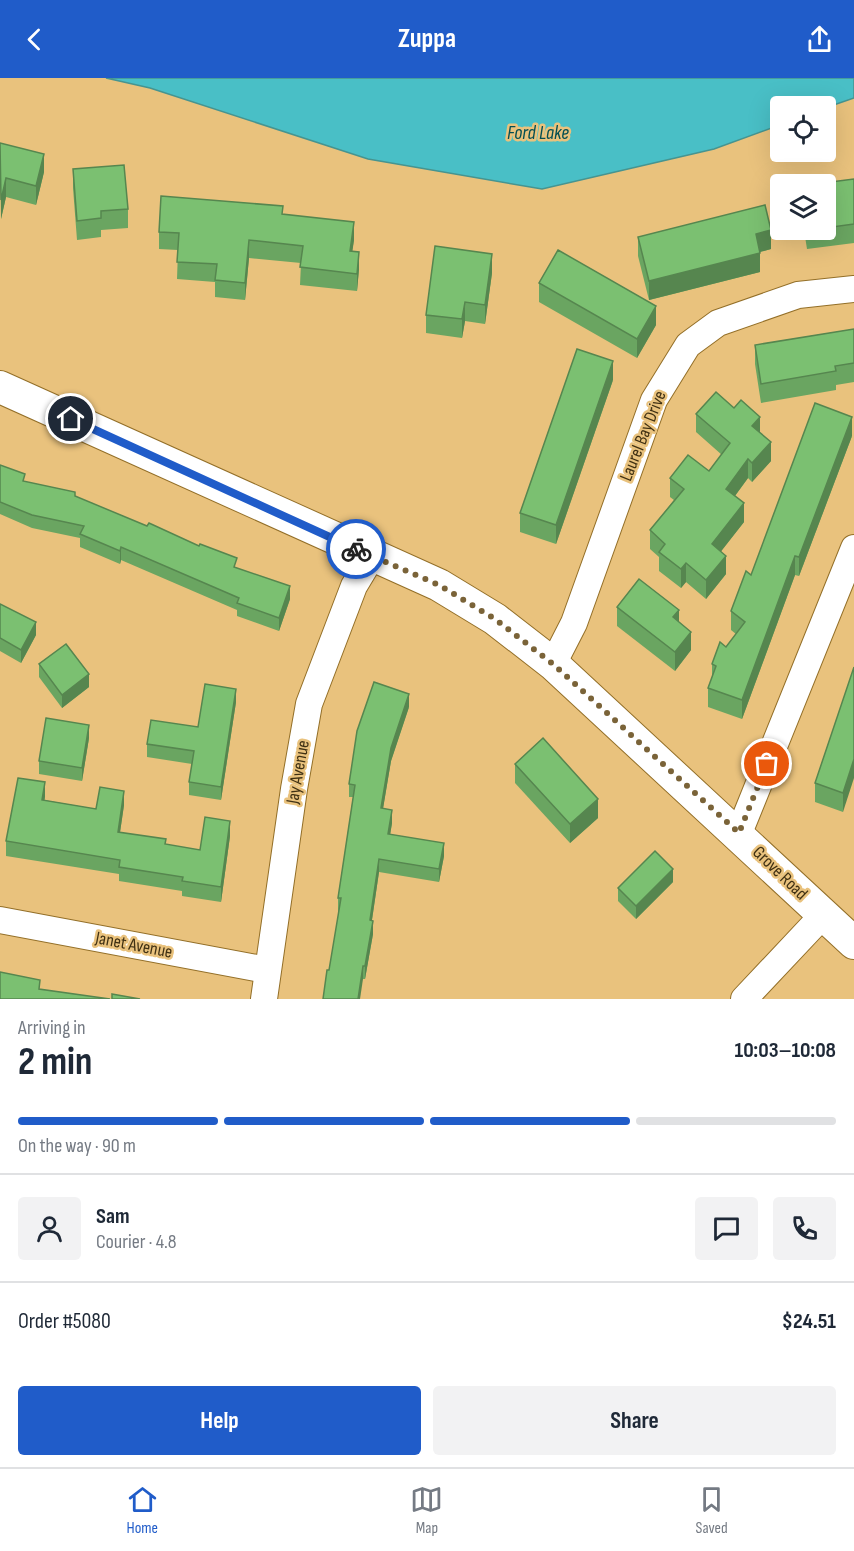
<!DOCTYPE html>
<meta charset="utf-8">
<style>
body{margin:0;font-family:"Sofia Sans Condensed",sans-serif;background:#f2f2f3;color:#1f2937;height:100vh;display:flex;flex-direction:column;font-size:22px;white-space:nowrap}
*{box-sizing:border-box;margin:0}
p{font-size:20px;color:#747a83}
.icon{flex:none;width:33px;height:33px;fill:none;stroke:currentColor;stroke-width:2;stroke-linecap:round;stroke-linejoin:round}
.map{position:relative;height:921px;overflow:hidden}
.details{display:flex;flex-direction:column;background:#fff;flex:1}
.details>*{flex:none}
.buttons{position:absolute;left:770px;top:18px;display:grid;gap:12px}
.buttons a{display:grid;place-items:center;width:66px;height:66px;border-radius:6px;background:#fff;box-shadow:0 6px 24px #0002;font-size:30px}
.pin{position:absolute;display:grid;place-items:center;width:51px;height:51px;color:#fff;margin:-26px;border:3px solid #fff;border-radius:50%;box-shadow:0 2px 6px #0007}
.courier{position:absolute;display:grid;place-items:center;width:60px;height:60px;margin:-30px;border:4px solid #205cc9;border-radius:50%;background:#fff;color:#222;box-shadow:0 2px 8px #0007}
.summary em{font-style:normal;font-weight:700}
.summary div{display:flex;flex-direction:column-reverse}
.summary{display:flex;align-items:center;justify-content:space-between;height:102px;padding:0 18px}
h1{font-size:39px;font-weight:700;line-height:45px}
.bar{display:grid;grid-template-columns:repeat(4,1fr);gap:9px 6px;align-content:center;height:72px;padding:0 18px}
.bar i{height:8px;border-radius:4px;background:#e0e1e3}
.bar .selected{background:#205cc9}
.bar p{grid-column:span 4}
.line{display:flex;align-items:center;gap:15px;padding:0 18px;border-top:2px solid #e0e1e3}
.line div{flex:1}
.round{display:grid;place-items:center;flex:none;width:63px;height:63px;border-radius:6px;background:#f2f2f3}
.primary-button{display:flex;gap:12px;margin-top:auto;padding:12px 18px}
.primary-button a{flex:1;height:69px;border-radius:6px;background:#205cc9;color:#fff;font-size:24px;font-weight:700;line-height:69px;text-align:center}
.primary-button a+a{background:#f2f2f3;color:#1f2937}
header{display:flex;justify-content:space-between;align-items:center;height:78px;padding:0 18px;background:#205cc9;color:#fff;font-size:27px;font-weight:700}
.tabs{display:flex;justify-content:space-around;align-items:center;height:84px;border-top:2px solid #e0e1e3;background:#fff;font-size:16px;color:#747a83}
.tabs a{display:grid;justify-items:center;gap:3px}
.tabs .selected{color:#205cc9}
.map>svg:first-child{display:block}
.water{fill:#49bfc6;stroke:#469490;stroke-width:1.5}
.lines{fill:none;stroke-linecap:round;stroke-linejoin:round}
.minor-casing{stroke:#936f28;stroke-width:28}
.major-casing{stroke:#936f28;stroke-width:34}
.minor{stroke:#fff;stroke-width:26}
.major{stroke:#fff;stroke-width:32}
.wall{fill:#6aa561}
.shaded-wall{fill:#56864f}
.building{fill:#7bc071;stroke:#56864f;stroke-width:1.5}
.done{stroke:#7a6338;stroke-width:6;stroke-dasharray:0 10.8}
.route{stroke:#205cc9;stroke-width:8}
.labels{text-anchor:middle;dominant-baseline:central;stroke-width:5;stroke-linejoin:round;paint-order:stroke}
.street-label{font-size:18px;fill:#3f3013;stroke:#e9c27d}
.water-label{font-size:20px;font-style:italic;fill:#044e52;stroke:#e9c27d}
</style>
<header><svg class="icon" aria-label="back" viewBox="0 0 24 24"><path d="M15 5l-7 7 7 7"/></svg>Zuppa<svg class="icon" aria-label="share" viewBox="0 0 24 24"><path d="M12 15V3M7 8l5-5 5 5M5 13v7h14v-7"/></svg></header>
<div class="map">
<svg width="854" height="921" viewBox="0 0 854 921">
<rect width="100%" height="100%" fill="#e9c27d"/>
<path class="water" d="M106 0H854V20L825 30 780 28V47L714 71 542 111 368 81 150 10Z"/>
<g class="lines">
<g class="minor-casing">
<g id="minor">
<path d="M553 586 574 545 654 322 688 267 718 245 798 217 854 211"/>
<path d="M739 755 854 470"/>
<path d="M0 842 267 892"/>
<path d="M264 921 294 711 309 626 354 508 372 478"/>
<path d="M744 921 824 836"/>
</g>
</g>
<g class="major-casing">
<path id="major" d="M0 309 439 507 495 541 553 586 854 865"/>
</g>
<use href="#minor" class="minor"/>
<use href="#major" class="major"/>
</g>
<g class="wall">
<path d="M0 65 44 94 36 127 6 119 1 141Z"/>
<path d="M73 91 128 131V150L101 152V159L77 162 73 110Z"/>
<path d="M854 101V165L807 171 804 152H825V106Z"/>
<path d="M283 136 354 162 352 173 359 191 357 213 300 207 301 185 249 180 245 222 215 219V204L177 201 178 172 159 171V154Z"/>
<path d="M638 159 771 171 760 174V194L649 222 638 178Z"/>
<path d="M492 195 485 246 465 243 462 260 426 255V237Z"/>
<path d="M539 205 656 247 637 280 539 224Z"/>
<path d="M854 251V304L836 307V312L761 325 755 286V267Z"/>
<path d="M613 302 556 466 520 454V435Z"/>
<path d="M696 336 760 355 771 383 752 404 748 400 735 418 744 444 721 473 726 496 706 521 686 504 681 510 659 493V479L650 471V452L674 422 670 419V400L709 393 722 377 696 354Z"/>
<path d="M852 358 799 498 795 497 742 641 708 629V610L712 600V586L736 556 731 552V533L751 497Z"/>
<path d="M0 387 25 404 75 418 237 490 290 521 279 553 237 538V532L121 482 120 486 80 469V460L32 450 0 436Z"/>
<path d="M0 526 36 557 21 585 0 573Z"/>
<path d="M617 529 679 544 691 572 675 593 617 548Z"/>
<path d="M39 586 89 609 62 630 39 599Z"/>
<path d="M854 589 843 734 815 724V705Z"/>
<path d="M236 624 221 722 189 717V704L192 686 147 679V666L198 649Z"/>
<path d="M409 629 391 683 383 730 392 745 390 757 444 778 439 804 379 794 372 842 373 856 365 901H363L329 892 339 833H338V820L353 719H349V706Z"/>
<path d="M89 660 82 703 39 696V683Z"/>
<path d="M515 686 598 740 570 765 515 705Z"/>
<path d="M45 719 44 722 96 731 124 727 120 754 166 767 200 772 230 758 221 824 182 818V813L119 803V796L6 778V763Z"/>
<path d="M673 804 636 841 618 823V810Z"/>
</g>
<g class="shaded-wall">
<path d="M44 76V94L36 127V108Z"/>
<path d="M6 100V119L1 141V122Z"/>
<path d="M354 144V162L350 190V173Z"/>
<path d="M771 152V171L756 175V156Z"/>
<path d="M249 162V180L245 222V205Z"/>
<path d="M359 174V191L357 213V196Z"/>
<path d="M760 175V194L649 222V203Z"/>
<path d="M492 176V195L485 246V227Z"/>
<path d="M465 224V243L462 260V241Z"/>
<path d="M656 228V247L637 280V261Z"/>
<path d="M613 283V302L556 466V447Z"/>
<path d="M760 339V358L752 348Z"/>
<path d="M852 339V358L799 498V479Z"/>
<path d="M771 364V383L752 404V385Z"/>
<path d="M748 381V400L726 430V411Z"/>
<path d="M744 425V444L712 485V466Z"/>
<path d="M121 469V482L120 486V473Z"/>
<path d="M726 478V496L706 521V502Z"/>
<path d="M795 478V497L742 641V622Z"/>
<path d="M686 485V504L681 510V491Z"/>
<path d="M290 508V521L279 553V540Z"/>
<path d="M679 532V551L673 539Z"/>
<path d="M36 544V557L21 585V572Z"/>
<path d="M691 554V572L675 593V574Z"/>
<path d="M89 596V609L62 630V617Z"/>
<path d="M236 611V624L221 722V709Z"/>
<path d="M409 616V629L391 683 381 743V730L391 670Z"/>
<path d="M89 647V660L82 703V690Z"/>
<path d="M854 681V700L843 734V715Z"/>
<path d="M45 704V719L42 737V722Z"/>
<path d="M124 713V727L118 768V754Z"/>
<path d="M598 721V740L570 765V746Z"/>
<path d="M392 732V745L388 769V756Z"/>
<path d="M230 743V758L221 824V809Z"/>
<path d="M444 765V778L439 804V791Z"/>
<path d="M379 781V794L370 855V842Z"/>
<path d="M673 791V804L636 841V828Z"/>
<path d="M373 843V856L365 901V888Z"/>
<path d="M363 888V901L360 921H358Z"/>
</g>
<g class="building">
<path d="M0 65 44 76 36 108 6 100 1 122Z"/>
<path d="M124 87 128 131 101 133V140L77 143 73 91Z"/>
<path d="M854 101V146L825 150V106H815Z"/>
<path d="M161 118 283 128 282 136 354 144 350 173 359 174 357 196 300 189 303 168 249 162 245 205 215 202 217 186 177 184 179 155 159 154Z"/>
<path d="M765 127 771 152 756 156 760 175 649 203 638 159Z"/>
<path d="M435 168 492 176 485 227 465 224 462 241 426 237Z"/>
<path d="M558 172 656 228 637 261 539 205Z"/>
<path d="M854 251V285L835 288 836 293 761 306 755 267Z"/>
<path d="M577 271 613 283 556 447 520 435Z"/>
<path d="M716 314 734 330 741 322 760 339 752 348 771 364 752 385 748 381 726 411 744 425 712 466 726 478 706 502 686 485 681 491 659 474 665 466 650 452 684 411 670 400 688 377 709 393 730 365 696 336Z"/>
<path d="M815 325 852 339 799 479 795 478 742 622 708 610 716 588 712 586 720 564 726 569 745 544 731 533 746 493 751 497Z"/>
<path d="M0 387 25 396 23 403 75 414V418L147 448 149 445 199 468 200 466 237 480 234 489 290 508 279 540 237 525 239 520 121 469 120 473 80 456 84 448 32 437 0 424Z"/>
<path d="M639 501 679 532 673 539 691 554 675 574 617 529Z"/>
<path d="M0 526 36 544 21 572 0 560Z"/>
<path d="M66 566 89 596 62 617 39 586Z"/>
<path d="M854 589V681L843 715 815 705Z"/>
<path d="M374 604 409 616 391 670 381 730 392 732 388 756 444 765 439 791 379 781 370 842 373 843 365 888H363L358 921H323L327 892H329L341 820H338L355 707 349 706 357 653Z"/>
<path d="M205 606 236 611 221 709 189 704 194 673 147 666 151 642 198 649Z"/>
<path d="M46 640 89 647 82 690 39 683Z"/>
<path d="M543 660 598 721 570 746 515 686Z"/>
<path d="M18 700 45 704 42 722 96 731 100 709 124 713 118 754 166 761 165 766 200 772 205 739 230 743 221 809 182 803 183 799 119 789 120 782 6 763Z"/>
<path d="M655 773 673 791 636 828 618 810Z"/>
<path d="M0 894 40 902 39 911 110 921H0Z"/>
<path d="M112 916 140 921H112Z"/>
</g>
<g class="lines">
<path class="done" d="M356 471 439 507 495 541 553 586 739 755 767 686"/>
<path class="route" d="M71 341 356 471"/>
</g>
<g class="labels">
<g class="street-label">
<text transform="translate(643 358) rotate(-68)">Laurel Bay Drive</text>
<text transform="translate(298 694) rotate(-80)">Jay Avenue</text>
<text transform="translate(780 795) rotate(44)">Grove Road</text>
<text transform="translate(134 867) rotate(11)">Janet Avenue</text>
</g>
<g class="water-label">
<text x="538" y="55">Ford Lake</text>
</g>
</g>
</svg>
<div class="buttons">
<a><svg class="icon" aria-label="locate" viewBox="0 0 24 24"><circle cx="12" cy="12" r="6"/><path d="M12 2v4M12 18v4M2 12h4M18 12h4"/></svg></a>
<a><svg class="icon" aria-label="layers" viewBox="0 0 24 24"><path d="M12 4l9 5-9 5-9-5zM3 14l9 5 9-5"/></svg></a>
</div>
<div class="pin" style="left:767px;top:686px;background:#ea580c"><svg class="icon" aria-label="bag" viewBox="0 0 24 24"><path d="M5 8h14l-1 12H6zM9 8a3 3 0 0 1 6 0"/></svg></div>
<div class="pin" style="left:71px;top:341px;background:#1f2937"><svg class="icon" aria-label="home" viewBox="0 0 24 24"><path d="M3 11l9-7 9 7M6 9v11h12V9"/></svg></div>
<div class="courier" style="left:356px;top:471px"><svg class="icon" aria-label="bike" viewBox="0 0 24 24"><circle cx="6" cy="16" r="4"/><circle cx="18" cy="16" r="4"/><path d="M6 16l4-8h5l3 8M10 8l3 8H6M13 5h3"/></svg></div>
</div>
<section class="details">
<div class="summary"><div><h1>2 min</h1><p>Arriving in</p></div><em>10:03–10:08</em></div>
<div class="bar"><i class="selected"></i><i class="selected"></i><i class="selected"></i><i></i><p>On the way · 90 m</p></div>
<div class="line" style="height:108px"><a class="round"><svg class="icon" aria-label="person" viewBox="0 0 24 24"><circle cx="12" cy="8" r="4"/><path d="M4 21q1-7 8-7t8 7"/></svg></a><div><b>Sam</b><p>Courier · 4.8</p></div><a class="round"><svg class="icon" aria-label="chat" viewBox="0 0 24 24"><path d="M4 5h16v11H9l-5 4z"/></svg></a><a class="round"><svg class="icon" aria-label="phone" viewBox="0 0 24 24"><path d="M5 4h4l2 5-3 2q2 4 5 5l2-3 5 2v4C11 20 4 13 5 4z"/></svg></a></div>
<div class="line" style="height:78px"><div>Order #5080</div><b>$24.51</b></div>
<div class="primary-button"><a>Help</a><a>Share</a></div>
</section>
<nav class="tabs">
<a class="selected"><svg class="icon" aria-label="home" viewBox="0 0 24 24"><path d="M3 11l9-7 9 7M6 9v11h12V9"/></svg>Home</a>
<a><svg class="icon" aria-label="map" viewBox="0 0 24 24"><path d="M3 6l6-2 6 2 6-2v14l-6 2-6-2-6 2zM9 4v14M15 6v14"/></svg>Map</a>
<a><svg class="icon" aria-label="saved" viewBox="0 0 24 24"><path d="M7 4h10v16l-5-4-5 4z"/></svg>Saved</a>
</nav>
